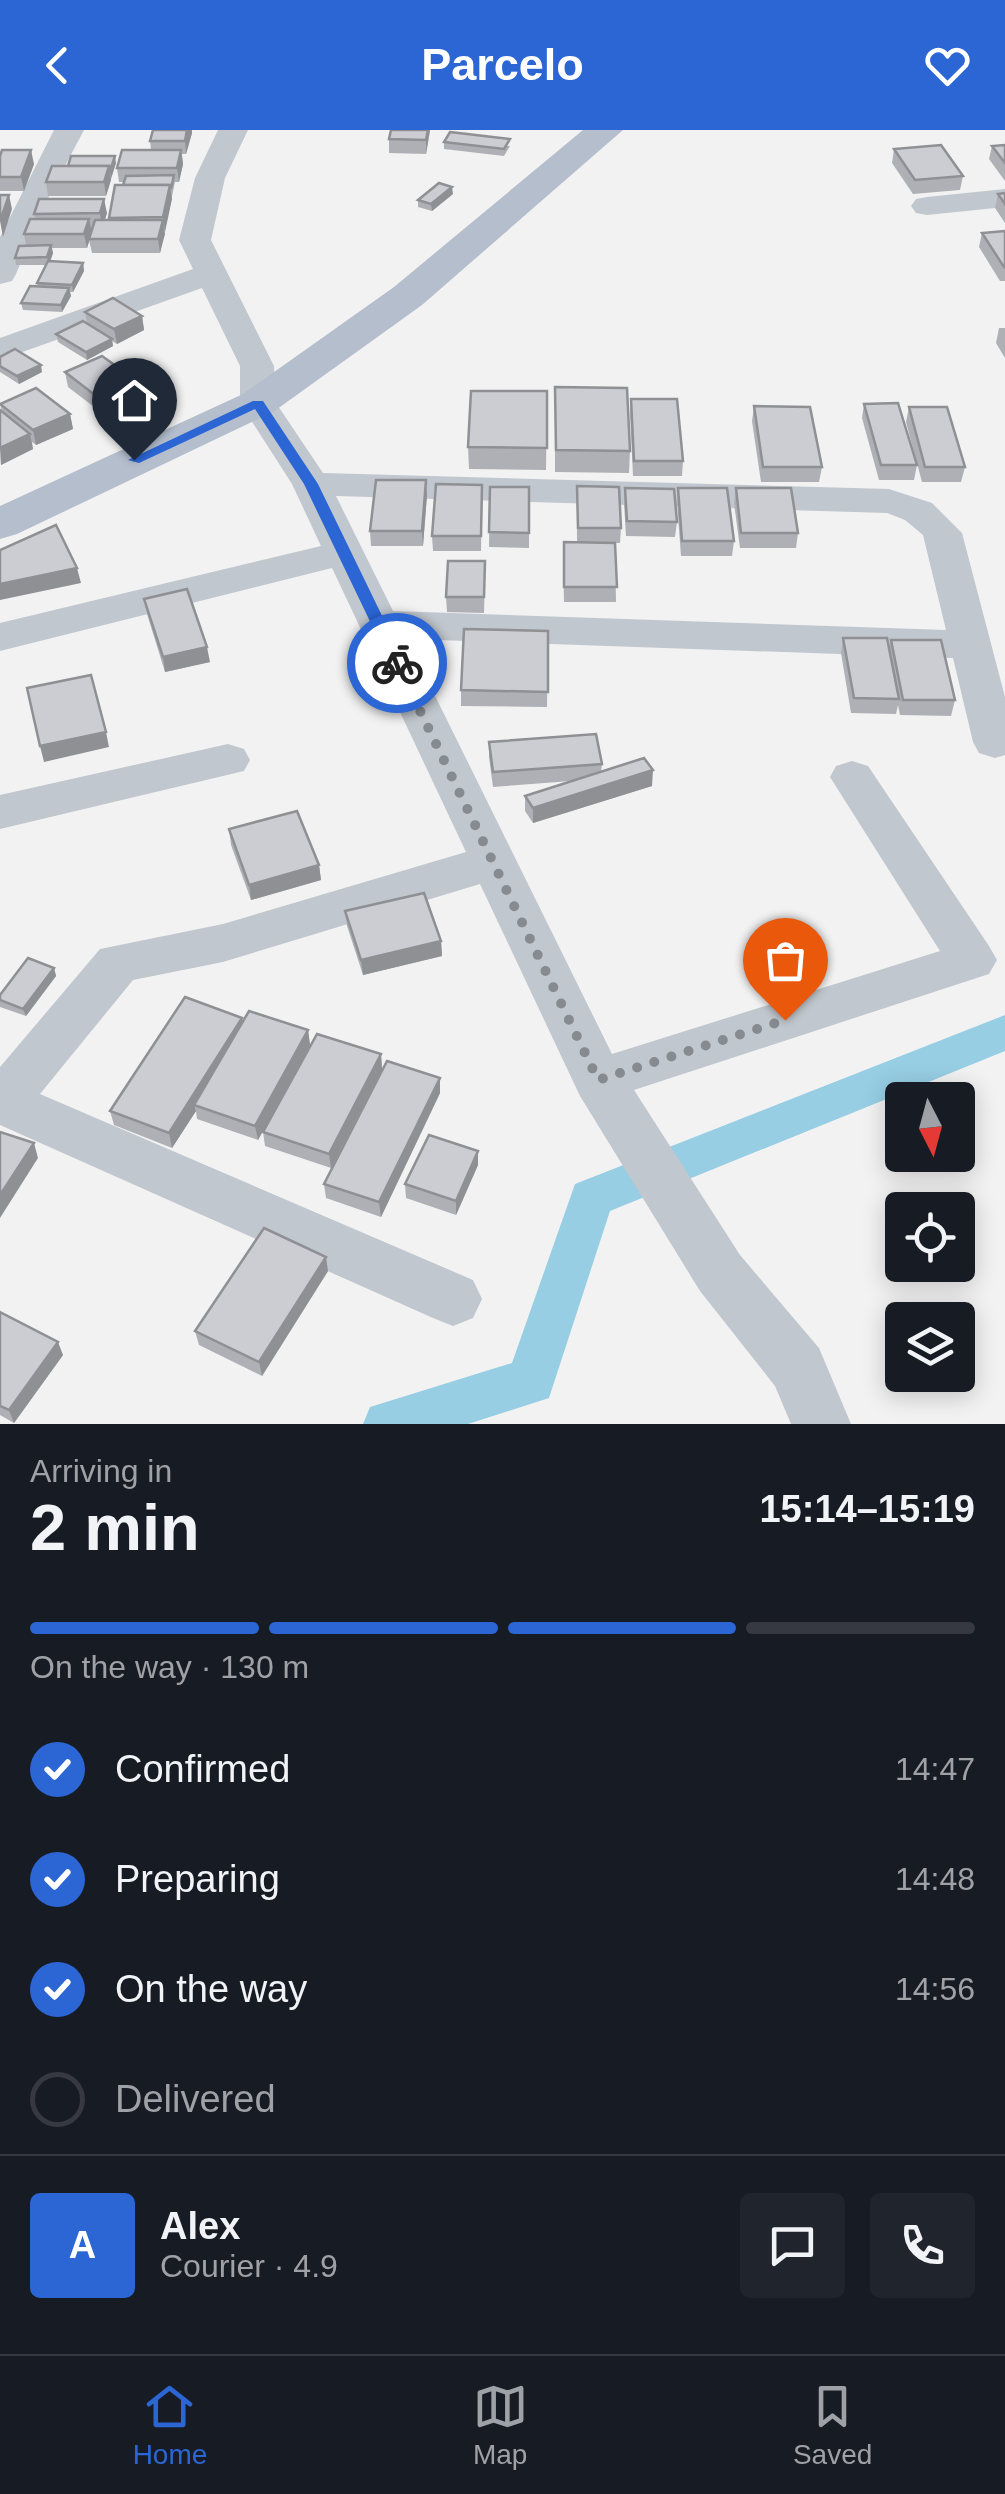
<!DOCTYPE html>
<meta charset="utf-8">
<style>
body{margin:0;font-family:Helvetica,sans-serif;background:#20242c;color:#f1f3f6;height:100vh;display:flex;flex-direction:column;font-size:38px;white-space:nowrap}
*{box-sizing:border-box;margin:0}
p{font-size:32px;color:#9ea1a6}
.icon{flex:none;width:55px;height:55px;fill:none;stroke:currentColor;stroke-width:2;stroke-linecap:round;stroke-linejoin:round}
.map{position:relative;height:1294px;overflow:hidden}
.side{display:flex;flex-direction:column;background:#171b24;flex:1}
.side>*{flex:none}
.needle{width:65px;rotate:174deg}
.controls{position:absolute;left:885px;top:952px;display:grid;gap:20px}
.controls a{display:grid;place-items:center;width:90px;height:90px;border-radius:10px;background:#171b24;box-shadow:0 5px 25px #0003;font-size:50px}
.pin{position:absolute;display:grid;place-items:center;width:85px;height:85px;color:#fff;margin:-102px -42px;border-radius:50% 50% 50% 0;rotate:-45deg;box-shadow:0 0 10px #0007}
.pin .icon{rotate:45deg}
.courier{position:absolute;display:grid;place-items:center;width:100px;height:100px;margin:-50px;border:8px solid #2b66d4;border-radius:50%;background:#fff;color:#222;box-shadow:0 2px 12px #0007}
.summary em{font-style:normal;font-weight:800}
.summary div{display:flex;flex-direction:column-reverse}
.summary{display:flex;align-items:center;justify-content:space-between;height:170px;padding:0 30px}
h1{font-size:65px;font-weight:800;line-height:75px}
.bar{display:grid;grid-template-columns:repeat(4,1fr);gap:15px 10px;align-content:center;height:120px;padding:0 30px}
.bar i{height:12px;border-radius:8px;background:#363941}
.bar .active{background:#2b66d4}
.bar p{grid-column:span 4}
.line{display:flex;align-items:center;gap:25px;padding:0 30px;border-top:2px solid #363941}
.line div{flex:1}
.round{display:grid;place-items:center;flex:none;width:105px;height:105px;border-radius:10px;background:#20242c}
ol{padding:0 30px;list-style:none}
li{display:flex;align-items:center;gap:30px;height:110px}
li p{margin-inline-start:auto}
li .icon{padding:10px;border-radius:50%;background:#2b66d4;color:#fff;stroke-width:4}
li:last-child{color:#9ea1a6}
li i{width:55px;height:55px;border:5px solid #363941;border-radius:50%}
header{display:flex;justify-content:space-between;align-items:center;height:130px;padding:0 30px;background:#2b66d4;color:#fff;font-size:45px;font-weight:800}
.dock{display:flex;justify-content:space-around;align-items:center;height:140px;border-top:2px solid #363941;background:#171b24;font-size:28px;color:#9ea1a6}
.dock a{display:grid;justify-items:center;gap:5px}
.dock .active{color:#2b66d4}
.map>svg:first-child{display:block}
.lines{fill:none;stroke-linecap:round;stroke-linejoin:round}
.canal{fill:#97cee4;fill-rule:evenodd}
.minor{fill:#c1c7ce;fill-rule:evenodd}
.major{fill:#b4becd;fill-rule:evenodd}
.wall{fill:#afb0b5}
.shaded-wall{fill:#8f9094}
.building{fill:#cccdd3;stroke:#8f9094;stroke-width:2.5}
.route{fill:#2b66d4}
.done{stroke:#868b91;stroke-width:10;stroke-dasharray:0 18}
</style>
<header><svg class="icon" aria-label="back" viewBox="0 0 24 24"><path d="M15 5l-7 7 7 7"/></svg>Parcelo<svg class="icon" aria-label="heart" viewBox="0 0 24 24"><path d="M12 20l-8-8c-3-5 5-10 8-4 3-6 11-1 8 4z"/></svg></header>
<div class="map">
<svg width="1005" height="1294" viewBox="0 0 1005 1294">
<rect width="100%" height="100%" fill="#f3f2f2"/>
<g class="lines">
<path class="canal" d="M1005 885V921L610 1081 549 1268 468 1294H363L370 1277 512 1233 575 1054Z"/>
<g class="minor">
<path d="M54 0H84L46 72 16 144 12 151 0 154V107Z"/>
<path d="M218 0H248L225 48 211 110 274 236 276 273 323 343 889 359 932 373 962 403 1005 567V625L995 628 979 623 973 612 953 528 407 509 612 924 940 821 830 647 836 636 852 631 868 636 989 816 997 830 989 844 634 960 740 1125 819 1218 851 1294H791L775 1256 700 1161 580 966 480 754 223 832 133 850 40 964 473 1150 482 1169 473 1188 453 1196 433 1188 0 995V937L100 819 223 794 466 722 332 438 0 521V493L321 416 292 354 240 273V236L202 158 0 230V208L193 139 179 110 195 48ZM336 366 887 383 905 390 923 405 946 500 393 481Z"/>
<path d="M1005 59V77L927 85 916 83 911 76 916 69 927 67Z"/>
<path d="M228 614 244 619 250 630 244 641 0 699V665Z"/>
</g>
<path class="major" d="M583 0H623L422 175 273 282 17 404 0 409V376L243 264 394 157Z"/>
</g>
<g class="wall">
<path d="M430 0 426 24 389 23V9Z"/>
<path d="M192 3 186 24H182L183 34 179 52H175L160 123H92L89 110 87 118H52L53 123 50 131 83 133 84 141 73 162H70L71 166 62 182 23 180 21 173 38 157 37 153 46 135H16L15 128 26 115 24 104 35 89 34 84 107 83 105 90H110L109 88 124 52H119L117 38 151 20 150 11Z"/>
<path d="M444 12 510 16 504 26 444 19Z"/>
<path d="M1005 15V51L989 29 992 16Z"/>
<path d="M894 19 963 46 960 60 913 64 892 33Z"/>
<path d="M0 25 34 34 24 61H0Z"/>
<path d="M116 33 106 66H48L46 52 68 36Z"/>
<path d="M1005 63V93L995 78 998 64Z"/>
<path d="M453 64 432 81 418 77V70Z"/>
<path d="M1005 101V151H1000L979 117 982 103Z"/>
<path d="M85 182 142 186 144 200 117 214 112 211 113 216 87 230 58 212 56 204 87 194Z"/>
<path d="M999 198H1005V228L996 213Z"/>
<path d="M0 227 42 242 19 254 0 242Z"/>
<path d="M65 242 137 251 140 266 102 283 68 257Z"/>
<path d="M555 257 630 321 629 343 555 342Z"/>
<path d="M547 261 546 340 469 339 468 317Z"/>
<path d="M631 269 683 331 682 346H633L630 284Z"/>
<path d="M0 274 70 284 73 299 36 315 32 312 33 319 1 335 0 280 2 282Z"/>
<path d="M864 274 917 335 914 350H879L862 288Z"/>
<path d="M754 276 822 337 819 352H761L752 291Z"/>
<path d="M909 277 965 337 961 352H922L906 292Z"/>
<path d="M482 355 481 421H433L432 406Z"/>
<path d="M577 356 621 398 620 413H615L616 472H564L563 427 577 412Z"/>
<path d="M490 357H529V418L489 417Z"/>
<path d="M625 358 677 392 675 407 626 406 624 374Z"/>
<path d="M678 358 734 411 732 426H681L677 373Z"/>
<path d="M736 358 798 403 796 418H740L734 373Z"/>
<path d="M427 365 423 416H371L370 401Z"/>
<path d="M485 446 484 483 447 482 446 467Z"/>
<path d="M144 469 210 532 165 542 147 484Z"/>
<path d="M548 501 547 577 461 576V560Z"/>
<path d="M843 508 889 519 891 510 955 570 951 586 900 585 898 575 896 584 851 583 841 523Z"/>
<path d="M489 612 602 634 601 642 652 656 533 693 525 681V666L571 651 493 657 489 627Z"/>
<path d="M229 699 319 735 321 750 251 770 231 715Z"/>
<path d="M345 781 441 811 442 826 363 845 347 796Z"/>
<path d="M54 838 56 846 26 886 0 877V865Z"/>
<path d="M243 891 308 900 310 915 258 1010 197 989 196 981 172 1018 114 995 110 981Z"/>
<path d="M381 924 382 939 331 1038 265 1016 263 1002Z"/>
<path d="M440 948V963L381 1087 326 1068 324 1054Z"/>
<path d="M478 1021V1035L456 1085 406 1068 405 1054Z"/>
<path d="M328 1141 262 1246 199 1215 195 1201Z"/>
<path d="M0 1182 63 1225 14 1293 0 1285Z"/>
</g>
<g class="shaded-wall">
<path d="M187 0H192V3L186 24 185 11Z"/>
<path d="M428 0H430L426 24V10Z"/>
<path d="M31 20 34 34 24 61 21 47Z"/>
<path d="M181 20 183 34 179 52 177 38Z"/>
<path d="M115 26 116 33 111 48 110 41Z"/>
<path d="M109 36 111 50 106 66 104 52Z"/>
<path d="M170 55 172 69 165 102 163 87Z"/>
<path d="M452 57 453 64 432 81 431 74Z"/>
<path d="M9 65 12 79 3 107 0 91Z"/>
<path d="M104 69 107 83 102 98 100 83Z"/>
<path d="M89 89 92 103 87 118 84 104Z"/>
<path d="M163 90 165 104 160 123 158 109Z"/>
<path d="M51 115 53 123 49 135 47 127Z"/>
<path d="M83 133 84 141 73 162 72 155Z"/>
<path d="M69 158 71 166 62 182 61 175Z"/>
<path d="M142 186 144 200 117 214 114 199Z"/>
<path d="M112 209 113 216 87 230 86 222Z"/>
<path d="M41 235 42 242 19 254 17 246Z"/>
<path d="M137 251 140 266 102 283 100 269Z"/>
<path d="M70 284 73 299 36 315 33 300Z"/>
<path d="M30 304 33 319 1 335 0 318Z"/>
<path d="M426 350 427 365 423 416 422 401Z"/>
<path d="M77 438 81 453 0 470V454Z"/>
<path d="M207 517 210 532 165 542 163 527Z"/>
<path d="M106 602 109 617 44 632 40 616Z"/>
<path d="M653 640 652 656 533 693V678Z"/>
<path d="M319 735 321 750 251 770 249 755Z"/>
<path d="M441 811 442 826 363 845 361 830Z"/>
<path d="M54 838 56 846 26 886 23 879Z"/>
<path d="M242 888 245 903 194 975 196 981 172 1018 169 1003Z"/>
<path d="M308 900 310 915 258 1010 255 996Z"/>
<path d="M381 924 382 939 331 1038 329 1024Z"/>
<path d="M440 948V963L381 1087 379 1072Z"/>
<path d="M34 1013 38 1028 0 1088V1065Z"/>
<path d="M478 1021V1035L456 1085V1071Z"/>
<path d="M326 1127 328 1141 262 1246 259 1232Z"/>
<path d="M58 1212 63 1225 14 1293 9 1280Z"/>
</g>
<g class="building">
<path d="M153 0H187L185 11H150Z"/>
<path d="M391 0H428L426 10 389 9Z"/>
<path d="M450 2 510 9 504 19 444 12Z"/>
<path d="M941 15 963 46 915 50 894 19Z"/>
<path d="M1005 15V33L992 16Z"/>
<path d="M2 20H31L21 47H0V26Z"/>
<path d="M122 20H181L177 38H117Z"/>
<path d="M71 26H115L110 41 109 36H68Z"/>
<path d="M52 36H109L104 52H46Z"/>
<path d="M174 45 171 59 170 55H123L126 46Z"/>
<path d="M439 53 452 57 431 74 418 70Z"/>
<path d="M115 55H170L163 87 109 88Z"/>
<path d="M1005 63V74L998 64Z"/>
<path d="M0 65H9L0 91Z"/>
<path d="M39 69H104L100 83 34 84Z"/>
<path d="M30 89H89L84 104H24Z"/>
<path d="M95 90H163L158 109H89Z"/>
<path d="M1005 101V137H1004L982 103Z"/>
<path d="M51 115 47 127 15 128 19 116Z"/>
<path d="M48 131 83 133 72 155 37 153Z"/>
<path d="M30 156 69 158 61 175 21 173Z"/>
<path d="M113 168 142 186 114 199 85 182Z"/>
<path d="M83 191 112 209 86 222 56 204Z"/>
<path d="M15 219 41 235 17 246 0 236V227Z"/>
<path d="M102 226 137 251 100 269 65 242Z"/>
<path d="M555 257 627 258 630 321 556 320Z"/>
<path d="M36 258 70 284 33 300 0 274Z"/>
<path d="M471 261H547V318L468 317Z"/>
<path d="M631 269H677L683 331H634Z"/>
<path d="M898 273 917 335H881L864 274Z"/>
<path d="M754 276 810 277 822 337H763Z"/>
<path d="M909 277H947L965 337H925Z"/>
<path d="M0 280 30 304 0 318Z"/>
<path d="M376 350H426L422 401H370Z"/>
<path d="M436 354 482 355 481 406H432Z"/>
<path d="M577 356 619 357 621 398H578Z"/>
<path d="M490 357H529V403L489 402Z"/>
<path d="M625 358 674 359 677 392 627 391Z"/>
<path d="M678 358H727L734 411H682Z"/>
<path d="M736 358H791L798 403H741Z"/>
<path d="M56 395 77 438 0 454V420Z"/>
<path d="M564 412 615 413 617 457H564Z"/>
<path d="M448 431H485L484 467H446Z"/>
<path d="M187 459 207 517 163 527 144 469Z"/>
<path d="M464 499 548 501V562L461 560Z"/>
<path d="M843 508H887L899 569 854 568Z"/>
<path d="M891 510H941L955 570H903Z"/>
<path d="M91 545 106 602 40 616 27 558Z"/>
<path d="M596 604 602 634 493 642 489 612Z"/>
<path d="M644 628 653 640 533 678 525 666Z"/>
<path d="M297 681 319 735 249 755 229 699Z"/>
<path d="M424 763 441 811 361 830 345 781Z"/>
<path d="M28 828 54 838 23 879 0 870V865Z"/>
<path d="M185 867 242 888 169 1003 110 981Z"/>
<path d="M249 881 308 900 255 996 194 975Z"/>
<path d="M317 904 381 924 329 1024 263 1002Z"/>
<path d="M387 931 440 948 379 1072 324 1054Z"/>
<path d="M0 1002 34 1013 0 1065Z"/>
<path d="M429 1005 478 1021 456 1071 405 1054Z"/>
<path d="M264 1098 326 1127 259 1232 195 1201Z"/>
<path d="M0 1182 58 1212 9 1280 0 1276Z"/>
</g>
<path class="route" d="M253 271H263L318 354 405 533 403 537 390 533 304 354 255 279 139 333 128 330Z"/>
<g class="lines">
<path class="done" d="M397 533 598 950 785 890"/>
</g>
</svg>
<div class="controls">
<a><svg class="needle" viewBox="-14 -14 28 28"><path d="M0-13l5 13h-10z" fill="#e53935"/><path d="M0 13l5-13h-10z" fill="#9ea1a6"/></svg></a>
<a><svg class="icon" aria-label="locate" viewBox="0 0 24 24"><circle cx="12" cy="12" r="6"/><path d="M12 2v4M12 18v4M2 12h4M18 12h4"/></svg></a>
<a><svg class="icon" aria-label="layers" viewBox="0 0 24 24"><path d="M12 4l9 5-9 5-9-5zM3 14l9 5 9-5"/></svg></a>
</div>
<div class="pin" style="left:785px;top:890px;background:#ea580c"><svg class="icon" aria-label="bag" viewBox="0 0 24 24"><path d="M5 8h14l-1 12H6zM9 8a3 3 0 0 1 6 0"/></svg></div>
<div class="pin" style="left:134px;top:330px;background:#1f2937"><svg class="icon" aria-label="home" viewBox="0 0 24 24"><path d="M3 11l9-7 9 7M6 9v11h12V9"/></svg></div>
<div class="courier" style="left:397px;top:533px"><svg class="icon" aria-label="bike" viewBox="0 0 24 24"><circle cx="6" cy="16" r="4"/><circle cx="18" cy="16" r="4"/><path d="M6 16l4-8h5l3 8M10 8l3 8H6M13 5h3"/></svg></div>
</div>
<section class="side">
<div class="summary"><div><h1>2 min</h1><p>Arriving in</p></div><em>15:14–15:19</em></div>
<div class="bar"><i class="active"></i><i class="active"></i><i class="active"></i><i></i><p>On the way · 130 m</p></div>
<ol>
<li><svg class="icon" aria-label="check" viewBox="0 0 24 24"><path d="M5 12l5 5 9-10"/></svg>Confirmed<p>14:47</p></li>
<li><svg class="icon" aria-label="check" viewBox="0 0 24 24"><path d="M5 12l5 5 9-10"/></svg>Preparing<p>14:48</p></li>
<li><svg class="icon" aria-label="check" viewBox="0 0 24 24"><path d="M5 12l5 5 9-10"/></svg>On the way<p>14:56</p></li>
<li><i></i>Delivered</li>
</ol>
<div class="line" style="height:180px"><b class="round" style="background:#2b66d4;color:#fff">A</b><div><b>Alex</b><p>Courier · 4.9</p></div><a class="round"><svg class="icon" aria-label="chat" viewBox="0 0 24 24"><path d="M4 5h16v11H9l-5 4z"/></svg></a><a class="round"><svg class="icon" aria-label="phone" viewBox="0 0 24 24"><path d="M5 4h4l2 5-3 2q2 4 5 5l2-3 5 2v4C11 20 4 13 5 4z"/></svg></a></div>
</section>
<nav class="dock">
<a class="active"><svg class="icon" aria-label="home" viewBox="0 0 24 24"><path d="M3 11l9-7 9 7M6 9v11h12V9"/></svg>Home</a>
<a><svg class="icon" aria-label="map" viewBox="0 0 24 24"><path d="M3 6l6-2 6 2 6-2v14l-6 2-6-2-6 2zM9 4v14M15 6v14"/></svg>Map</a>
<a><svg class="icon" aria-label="saved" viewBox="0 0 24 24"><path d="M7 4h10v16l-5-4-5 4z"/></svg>Saved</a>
</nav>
